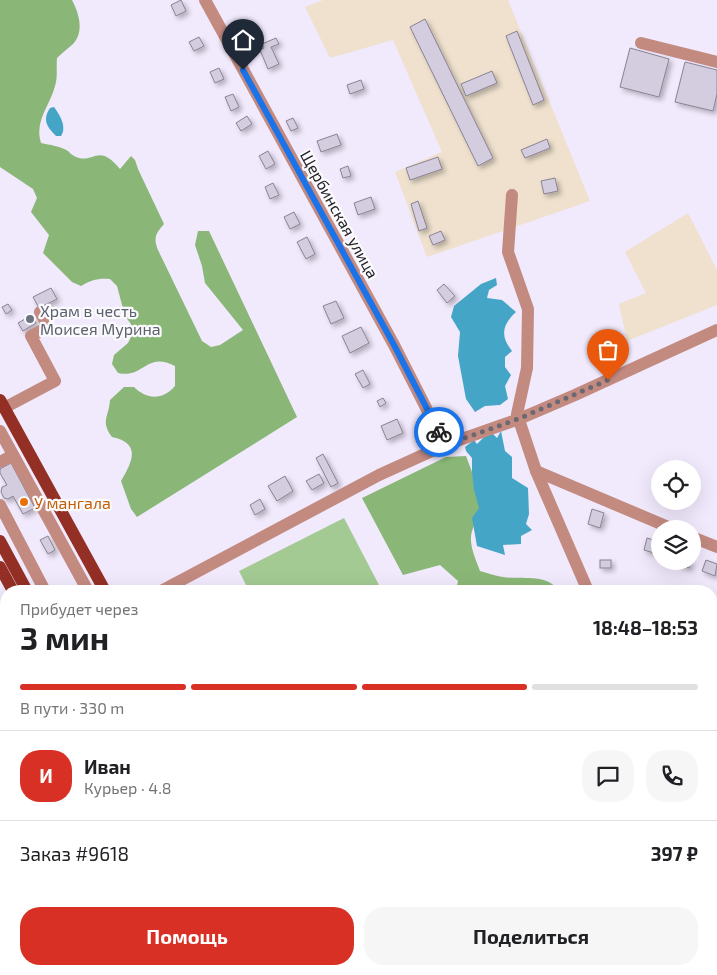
<!DOCTYPE html>
<html lang="ru">
<meta charset="utf-8">
<style>
body{margin:0;font-family:"Exo 2",sans-serif;background:#f6f6f6;color:#202124;height:100vh;display:flex;flex-direction:column;font-size:19px;white-space:nowrap}
*{box-sizing:border-box;margin:0}
p{font-size:16px;color:#757577}
.icon{flex:none;width:28px;height:28px;fill:none;stroke:currentColor;stroke-width:2;stroke-linecap:round;stroke-linejoin:round}
.map{position:relative;flex:1;overflow:hidden}
.side{position:absolute;left:0px;top:585px;width:718px;height:390px;display:flex;flex-direction:column;background:#fff;border-radius:20px 20px 0 0;box-shadow:0 5px 20px #0002}
.side>*{flex:none}
.tools{position:absolute;left:651px;top:460px;display:grid;gap:10px}
.tools a{display:grid;place-items:center;width:50px;height:50px;border-radius:50%;background:#fff;box-shadow:0 5px 20px #0002;font-size:25px}
.pin{position:absolute;display:grid;place-items:center;width:42px;height:42px;color:#fff;margin:-51px -21px;border-radius:50% 50% 50% 0;rotate:-45deg;box-shadow:0 0 5px #0007}
.pin .icon{rotate:45deg}
.courier{position:absolute;display:grid;place-items:center;width:50px;height:50px;margin:-25px;border:4px solid #1a73e8;border-radius:50%;background:#fff;color:#222;box-shadow:0 1px 6px #0007}
.summary em{font-style:normal;font-weight:700}
.summary div{display:flex;flex-direction:column-reverse}
.summary{display:flex;align-items:center;justify-content:space-between;height:85px;padding:0 20px}
h1{font-size:32px;font-weight:700;line-height:38px}
.bar{display:grid;grid-template-columns:repeat(4,1fr);gap:8px 5px;align-content:center;height:60px;padding:0 20px}
.bar i{height:6px;border-radius:4px;background:#e0e0e0}
.bar .on{background:#d93025}
.bar p{grid-column:span 4}
.line{display:flex;align-items:center;gap:12px;padding:0 20px;border-top:1px solid #e0e0e0}
.line div{flex:1}
.round{display:grid;place-items:center;flex:none;width:52px;height:52px;border-radius:20px;background:#f6f6f6}
.cta{display:flex;gap:10px;margin-top:auto;padding:10px 20px}
.cta a{flex:1;height:58px;border-radius:20px;background:#d93025;color:#fff;font-size:20px;font-weight:700;line-height:58px;text-align:center}
.cta a+a{background:#f6f6f6;color:#202124}
.map>svg:first-child{display:block}
.industrial{fill:#efe1ce}
.green{fill:#a3ca93}
.forest{fill:#8ab777}
.water{fill:#45a5c6}
.building{fill:#d4cddf;stroke:#898292;filter:url(#shadow)}
.lines{fill:none;stroke-linecap:round;stroke-linejoin:round}
.minor{stroke:#c38a80;stroke-width:12}
.major{stroke:#942f25;stroke-width:12}
.done{stroke:#6c6873;stroke-width:5;stroke-dasharray:0 9}
.route{stroke:#1a73e8;stroke-width:6}
.worship-dot{fill:#6b7280;stroke:#fbfafd;stroke-width:2}
.food-dot{fill:#e8710a;stroke:#fbfafd;stroke-width:2}
.labels{text-anchor:middle;dominant-baseline:central;stroke-width:4.5;stroke-linejoin:round;paint-order:stroke}
.street-label{font-size:16px;fill:#252329;stroke:#fbfafd}
.worship-label{font-size:16px;fill:#5b616d;stroke:#fbfafd;text-anchor:start}
.food-label{font-size:16px;fill:#c56008;stroke:#fbfafd;text-anchor:start}
</style>
<div class="map">
<svg width="717" height="975" viewBox="0 0 717 975">
<defs>
<filter id="shadow"><feDropShadow dx="3" dy="3" stdDeviation="2.5" flood-color="#0004"/></filter>
</defs>
<rect width="100%" height="100%" fill="#f1e9fc"/>
<g class="industrial">
<path d="M323 0H508L590 201 427 257 395 172 442 152 393 40 330 58 305 7Z"/>
<path d="M688 213 717 270V305L627 341 619 304 646 293 625 252Z"/>
</g>
<g class="green">
<path d="M344 518 379 585 367 591H249L239 571Z"/>
<path d="M0 806 6 818V835L0 838Z"/>
<path d="M389 969H416L420 975H393Z"/>
</g>
<g class="forest">
<path d="M0 0H72C79 13 85 33 72 45 67 49 62 53 57 58 56 67 58 77 55 86 50 106 34 121 41 143 50 145 60 146 68 151 70 153 72 155 74 156 94 166 97 141 120 169L131 156 135 160 138 169 164 224C156 233 153 238 158 250L202 341 211 347 220 345 243 330 205 283 202 266 195 245 198 231H209L297 417 137 517 131 509 121 481C133 461 141 443 112 437 100 421 109 417 110 400L124 387H134C147 400 163 400 175 386V366C146 351 144 379 118 373L112 364 114 355 128 343 133 333 131 324 125 316 117 286 110 279C98 278 91 280 81 286L72 282 43 253 49 235 31 212 37 198 33 189 0 167Z"/>
<path d="M466 456 478 488 483 513C464 534 471 547 480 571 488 573 496 576 503 577 521 580 547 573 559 591H456L458 581 440 565 403 575 362 498 446 457Z"/>
<path d="M259 969H277L280 975H263Z"/>
<path d="M445 969H540L541 975H447Z"/>
</g>
<g class="water">
<path d="M54 107C60 115 67 127 61 136H56C47 127 42 120 50 108Z"/>
<path d="M496 278 497 285 489 290 487 298 502 300 516 312C502 325 500 336 512 351L505 357V367L511 375 505 386 508 399 500 405 485 406 475 412 466 399 458 356 460 332 451 317 454 306 481 284Z"/>
<path d="M501 431 505 451 512 457V478L528 488 529 514 526 524 532 530 521 536V544L503 545 505 555 477 546 472 518 479 508 474 490 472 472V458L466 451 465 447 474 440 477 444 486 435 493 434 497 438Z"/>
</g>
<g class="building">
<path d="M181 0 186 11 176 16 171 5Z"/>
<path d="M425 19 493 158 478 166 410 27Z"/>
<path d="M517 31 544 100 533 105 506 36Z"/>
<path d="M199 37 204 46 194 51 189 42Z"/>
<path d="M276 38 279 44 271 47 279 64 268 69 260 50 264 48 262 44Z"/>
<path d="M630 48 669 59 659 97 620 87Z"/>
<path d="M685 62 717 70V94L713 111 675 102Z"/>
<path d="M219 68 224 79 215 83 210 72Z"/>
<path d="M492 71 497 83 466 96 461 84Z"/>
<path d="M361 80 364 89 350 94 347 85Z"/>
<path d="M233 94 239 107 231 111 225 97Z"/>
<path d="M247 116 252 124 241 131 236 123Z"/>
<path d="M293 118 298 128 291 131 286 121Z"/>
<path d="M337 134 341 145 321 152 317 141Z"/>
<path d="M547 139 550 148 525 158 521 150Z"/>
<path d="M268 151 275 164 266 169 259 156Z"/>
<path d="M438 157 442 169 410 180 406 168Z"/>
<path d="M348 166 351 176 343 178 340 169Z"/>
<path d="M555 178 558 191 544 194 541 181Z"/>
<path d="M273 183 279 195 270 199 265 187Z"/>
<path d="M371 197 375 209 358 215 354 203Z"/>
<path d="M418 201 427 228 419 231 411 204Z"/>
<path d="M294 212 300 224 290 229 284 217Z"/>
<path d="M441 231 445 240 433 245 429 236Z"/>
<path d="M307 237 315 254 306 259 297 242Z"/>
<path d="M444 284 455 296 447 303 437 290Z"/>
<path d="M51 288 57 299 39 308 33 297Z"/>
<path d="M336 301 344 318 331 324 323 306Z"/>
<path d="M8 304 12 310 6 314 2 307Z"/>
<path d="M32 315 36 323 23 331 18 323Z"/>
<path d="M361 327 369 343 350 353 342 336Z"/>
<path d="M363 370 370 384 363 388 355 374Z"/>
<path d="M383 398 386 403 380 407 377 401Z"/>
<path d="M397 419 403 433 387 440 381 426Z"/>
<path d="M323 454 338 483 331 487 316 458Z"/>
<path d="M11 463 35 508 23 514 13 496 8 499 4 498 1 492 2 487 7 485 0 473V469Z"/>
<path d="M319 474 324 483 312 490 306 481Z"/>
<path d="M285 476 293 491 277 501 268 486Z"/>
<path d="M260 499 265 509 255 515 250 505Z"/>
<path d="M592 509 604 513 600 528 588 524Z"/>
<path d="M48 536 55 550 48 554 40 540Z"/>
<path d="M647 538 660 542 657 554 644 550Z"/>
<rect x="600" y="560" width="11" height="8"/>
<path d="M706 560 717 564 715 576 702 571Z"/>
<path d="M679 561H691L689 568 678 565Z"/>
<path d="M711 606 717 608V617L711 620Z"/>
<path d="M717 639V654H716L712 640Z"/>
<path d="M717 704V718L713 719 711 706Z"/>
<path d="M6 755V776L0 779V758Z"/>
<path d="M714 761 717 772 711 774V762Z"/>
<path d="M717 872V889L711 891V874Z"/>
<path d="M2 926 6 937 2 940 0 936V927Z"/>
</g>
<g class="lines">
<g class="minor">
<path d="M205 0 394 345 445 445"/>
<path d="M641 43 717 62"/>
<path d="M512 195 508 252 528 309 527 368 517 414 536 471 588 591"/>
<path d="M4 408 55 381 31 336 48 327 40 312"/>
<path d="M0 431 88 591"/>
<path d="M0 462 13 455"/>
<path d="M536 471 673 529"/>
<path d="M0 505 45 591"/>
<path d="M692 537 717 547"/>
<path d="M161 591 379 475 445 445 519 419 575 395 717 330"/>
<path d="M0 612 6 624"/>
<path d="M711 623 717 622"/>
<path d="M0 668 6 661"/>
<path d="M711 732 717 731"/>
<path d="M0 734 6 743"/>
<path d="M0 791 6 787"/>
<path d="M711 852 717 850"/>
<path d="M0 907 6 904"/>
<path d="M711 944 717 961"/>
<path d="M94 969 97 975"/>
<path d="M129 969 133 975"/>
<path d="M252 969 256 975"/>
<path d="M287 969 290 975"/>
<path d="M644 969 647 975"/>
<path d="M708 969 710 975"/>
<path d="M68 975 80 969"/>
</g>
<g class="major">
<path d="M0 400 105 591"/>
<path d="M0 541 27 591"/>
<path d="M0 567 13 591"/>
<path d="M0 691 6 685"/>
<path d="M211 969 214 975"/>
<path d="M226 969 230 975"/>
<path d="M305 969 308 975"/>
<path d="M329 969 336 975"/>
</g>
</g>
<g class="lines">
<path class="done" d="M439 432 445 445 518 419 608 380"/>
<path class="route" d="M243 70 394 345 439 432"/>
</g>
<circle class="worship-dot" cx="30" cy="319" r="5"/>
<circle class="food-dot" cx="24" cy="502" r="5"/>
<g class="labels">
<g class="street-label">
<text transform="translate(340 214) rotate(61)">Щербинская улица</text>
</g>
<g class="worship-label">
<text x="40" y="310">Храм в честь<tspan x="40" dy="18">Моисея Мурина</tspan></text>
</g>
<g class="food-label">
<text x="34" y="502">У мангала</text>
</g>
</g>
</svg>
<div class="tools">
<a><svg class="icon" aria-label="locate" viewBox="0 0 24 24"><circle cx="12" cy="12" r="6"/><path d="M12 2v4M12 18v4M2 12h4M18 12h4"/></svg></a>
<a><svg class="icon" aria-label="layers" viewBox="0 0 24 24"><path d="M12 4l9 5-9 5-9-5zM3 14l9 5 9-5"/></svg></a>
</div>
<div class="pin" style="left:608px;top:380px;background:#ea580c"><svg class="icon" aria-label="bag" viewBox="0 0 24 24"><path d="M5 8h14l-1 12H6zM9 8a3 3 0 0 1 6 0"/></svg></div>
<div class="pin" style="left:243px;top:70px;background:#1f2937"><svg class="icon" aria-label="home" viewBox="0 0 24 24"><path d="M3 11l9-7 9 7M6 9v11h12V9"/></svg></div>
<div class="courier" style="left:439px;top:432px"><svg class="icon" aria-label="bike" viewBox="0 0 24 24"><circle cx="6" cy="16" r="4"/><circle cx="18" cy="16" r="4"/><path d="M6 16l4-8h5l3 8M10 8l3 8H6M13 5h3"/></svg></div>
<section class="side">
<div class="summary"><div><h1>3 мин</h1><p>Прибудет через</p></div><em>18:48–18:53</em></div>
<div class="bar"><i class="on"></i><i class="on"></i><i class="on"></i><i></i><p>В пути · 330 m</p></div>
<div class="line" style="height:90px"><b class="round" style="background:#d93025;color:#fff">И</b><div><b>Иван</b><p>Курьер · 4.8</p></div><a class="round"><svg class="icon" aria-label="chat" viewBox="0 0 24 24"><path d="M4 5h16v11H9l-5 4z"/></svg></a><a class="round"><svg class="icon" aria-label="phone" viewBox="0 0 24 24"><path d="M5 4h4l2 5-3 2q2 4 5 5l2-3 5 2v4C11 20 4 13 5 4z"/></svg></a></div>
<div class="line" style="height:65px"><div>Заказ #9618</div><b>397 ₽</b></div>
<div class="cta"><a>Помощь</a><a>Поделиться</a></div>
</section>
</div>
